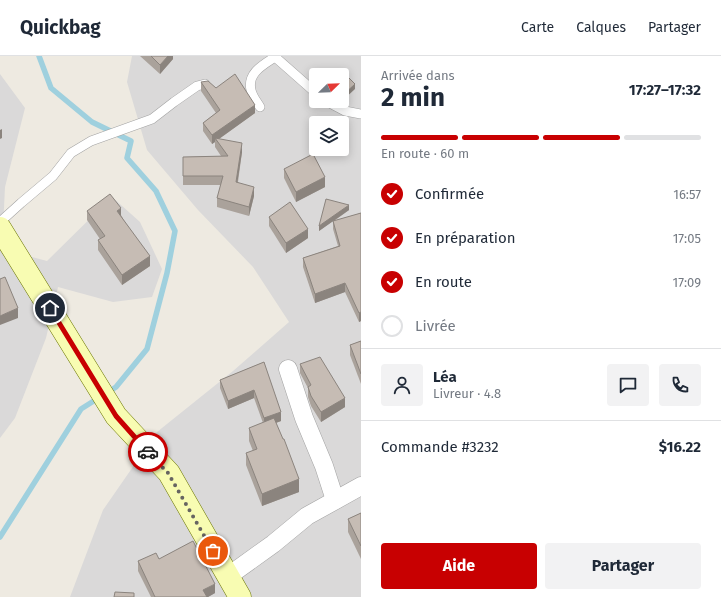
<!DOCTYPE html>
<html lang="fr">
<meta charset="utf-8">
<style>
body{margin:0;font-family:"Fira Sans",sans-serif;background:#f2f2f3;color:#1f2937;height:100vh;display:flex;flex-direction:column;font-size:15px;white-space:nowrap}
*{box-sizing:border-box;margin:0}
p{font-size:13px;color:#747a83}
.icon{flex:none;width:22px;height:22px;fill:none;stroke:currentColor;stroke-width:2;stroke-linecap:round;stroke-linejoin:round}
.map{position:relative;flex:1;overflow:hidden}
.side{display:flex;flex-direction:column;background:#fff;width:360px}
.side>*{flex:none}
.needle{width:26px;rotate:67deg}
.controls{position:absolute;left:309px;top:12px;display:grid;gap:8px}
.controls a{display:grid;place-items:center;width:40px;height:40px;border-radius:4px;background:#fff;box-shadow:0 2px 10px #0003;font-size:20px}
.pin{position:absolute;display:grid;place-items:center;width:34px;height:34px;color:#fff;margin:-17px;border:2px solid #fff;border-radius:50%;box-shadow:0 1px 4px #0007}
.courier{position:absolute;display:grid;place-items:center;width:40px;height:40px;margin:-20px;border:3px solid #c80001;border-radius:50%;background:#fff;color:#222;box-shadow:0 1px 5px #0007}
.headline em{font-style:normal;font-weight:700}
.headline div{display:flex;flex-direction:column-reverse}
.headline{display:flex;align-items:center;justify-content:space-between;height:68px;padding:0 20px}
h1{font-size:26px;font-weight:700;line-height:30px}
.bar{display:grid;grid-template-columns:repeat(4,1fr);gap:6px 4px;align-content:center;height:48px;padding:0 20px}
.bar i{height:5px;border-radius:3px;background:#e0e1e3}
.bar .selected{background:#c80001}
.bar p{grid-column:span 4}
.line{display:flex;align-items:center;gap:10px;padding:0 20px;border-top:1px solid #e0e1e3}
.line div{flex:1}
.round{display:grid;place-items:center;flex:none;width:42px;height:42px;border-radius:4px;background:#f2f2f3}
ol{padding:0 20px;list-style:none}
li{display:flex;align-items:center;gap:12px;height:44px}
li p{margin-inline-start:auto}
li .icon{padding:4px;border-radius:50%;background:#c80001;color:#fff;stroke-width:4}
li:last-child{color:#747a83}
li i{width:22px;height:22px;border:2px solid #e0e1e3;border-radius:50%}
.primary-button{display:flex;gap:8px;margin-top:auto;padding:8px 20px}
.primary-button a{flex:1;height:46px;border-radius:4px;background:#c80001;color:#fff;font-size:16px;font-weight:700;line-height:46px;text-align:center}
.primary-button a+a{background:#f2f2f3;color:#1f2937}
header{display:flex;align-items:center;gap:24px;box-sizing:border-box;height:56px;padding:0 20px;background:#fff;border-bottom:1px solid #e0e1e3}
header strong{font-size:19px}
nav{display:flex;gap:22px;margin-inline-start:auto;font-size:14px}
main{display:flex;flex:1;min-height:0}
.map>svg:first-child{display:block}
.residential{fill:#dad9d9;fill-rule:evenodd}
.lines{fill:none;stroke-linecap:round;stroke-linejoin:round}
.stream{stroke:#9fd0de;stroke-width:5.5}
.lane-casing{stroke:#a3a3a3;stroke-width:10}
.street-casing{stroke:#a3a3a3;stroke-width:19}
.secondary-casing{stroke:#6a7501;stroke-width:23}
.lane{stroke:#fff;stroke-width:9}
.street{stroke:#fff;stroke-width:18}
.secondary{stroke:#f8fcb2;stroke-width:22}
.wall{fill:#aaa29b}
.shaded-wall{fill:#8b847e}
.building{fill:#c6bcb4;stroke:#8b847e}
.done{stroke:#666461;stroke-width:4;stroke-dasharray:0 7.2}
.route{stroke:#c80001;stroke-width:5}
</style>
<header>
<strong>Quickbag</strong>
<nav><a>Carte</a><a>Calques</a><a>Partager</a></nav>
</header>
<main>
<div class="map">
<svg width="361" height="541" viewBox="0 0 361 541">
<rect width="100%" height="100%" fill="#eeeae1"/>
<g class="residential">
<path d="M132 0H361V541H70L103 454 157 376 233 315 289 266 253 211 198 154 147 94 127 26ZM316 19H342V45H316ZM316 67H342V93H316Z"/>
<path d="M0 18 25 52 5 131 2 193 47 205 112 141 140 166 162 213 152 241 113 246 58 231 46 282 15 362 0 382Z"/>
</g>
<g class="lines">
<g class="stream">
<path d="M39 0 51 32 92 66 131 85 127 102 156 135 175 175 167 217 147 293 116 331 107 337"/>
<path d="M0 481 81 353 100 341"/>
</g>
<g class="lane-casing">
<g id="lane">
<path d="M274 0 316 37"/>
<path d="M326 45 345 55 361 58"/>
<path d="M260 51C257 46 252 40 251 34 247 17 263 9 275 1"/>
<path d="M0 166 21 147 53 120 71 97 91 85 152 63 174 46 197 30 205 28"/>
</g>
</g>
<g class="street-casing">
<g id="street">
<path d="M288 313 304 362 324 410 335 444"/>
<path d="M227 521 273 488 307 460 361 430"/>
</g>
</g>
<g class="secondary-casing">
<path id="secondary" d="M0 172 116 360 169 417 240 541"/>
</g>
<use href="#lane" class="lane"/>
<use href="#street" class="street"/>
<use href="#secondary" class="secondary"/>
</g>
<g class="wall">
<path d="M140 0H173V3L160 18Z"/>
<path d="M201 26 216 32 255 57 219 83 242 96 238 126 254 140 249 160 217 151V142L221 129H183V101L221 100 215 91V86L212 88 203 75V67L216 57 201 35Z"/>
<path d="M284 113 325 131 296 146 284 122Z"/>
<path d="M326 143 349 154 334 165 361 157V265L359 266 345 236 315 247 303 211V202L338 190 333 173V165L319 175Z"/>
<path d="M87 155 121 159 150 210 122 229 98 194V184L100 183 87 164Z"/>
<path d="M269 161 308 182 286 197 269 170Z"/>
<path d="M361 285V328L350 299V289Z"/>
<path d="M264 306 281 365 276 367 299 436 262 450 246 409V397L253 395 249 385V372L263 367 254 342 228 353 220 332V324Z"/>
<path d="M300 308 345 351 321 366 311 350 308 341V332L300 317Z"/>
<path d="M361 457V503L348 476V463Z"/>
<path d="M159 503 215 537 208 541H151L138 515V505Z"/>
</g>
<g class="shaded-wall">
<path d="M168 0H173V3L160 18V9Z"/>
<path d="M355 28V33L342 45V40Z"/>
<path d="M255 49V57L216 85 215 82V86L212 88V79Z"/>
<path d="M2 73V82L0 83V74Z"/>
<path d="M242 87V96L236 135V126Z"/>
<path d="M325 121V131L296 146V136Z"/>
<path d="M254 131V140L249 160V151Z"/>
<path d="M349 149V154L319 175V170Z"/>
<path d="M121 152V161L117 155Z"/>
<path d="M308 173V182L286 197V187Z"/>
<path d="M150 200V210L122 229V219Z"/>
<path d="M345 227V236L315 247V238Z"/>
<path d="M18 252V262L0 269V260Z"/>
<path d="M361 256V265L359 266V257Z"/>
<path d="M254 334V342L228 353V345Z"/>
<path d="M345 342V351L321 366V356Z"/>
<path d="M281 356V365L264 371V362Z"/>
<path d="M299 423V436L262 450V438Z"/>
<path d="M215 528V537L208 541H203V534Z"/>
</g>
<g class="building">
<path d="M151 0H168L160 9Z"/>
<path d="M344 17 355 28 342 40V19Z"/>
<path d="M235 18 255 49 212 79 203 67 220 54 201 26 208 25 216 32Z"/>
<path d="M215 82 242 87 236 126 254 131 249 151 217 142 223 120H183V101L228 100Z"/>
<path d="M313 98 325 121 296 136 284 113Z"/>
<path d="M110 138 121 152 117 155 150 200 122 219 98 184 105 180 87 155Z"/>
<path d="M326 143 349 149 319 170Z"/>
<path d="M290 146 308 173 286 187 269 161Z"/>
<path d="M361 157V256L359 257 345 227 315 238 303 202 340 190 333 165Z"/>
<path d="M5 221 18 252 0 260V223Z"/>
<path d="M361 285V318L350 289Z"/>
<path d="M320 301 345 342 321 356 311 340 308 331 311 329 300 308Z"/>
<path d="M264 306 281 356 264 362 254 334 228 345 220 324Z"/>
<path d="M274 362 283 383H284L299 423 262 438 246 397 257 393 249 372Z"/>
<path d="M361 457V490L348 463Z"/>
<path d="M193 485 215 528 203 534 207 541H155L138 505 156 497 159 503Z"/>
<path d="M115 536 134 537V541H114Z"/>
</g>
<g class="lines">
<path class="done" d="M148 396 168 417 213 495"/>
<path class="route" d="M50 252 116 360 148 396"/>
</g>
</svg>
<div class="controls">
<a><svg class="needle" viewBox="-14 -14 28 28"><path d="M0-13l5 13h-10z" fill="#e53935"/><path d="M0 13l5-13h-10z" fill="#747a83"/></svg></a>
<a><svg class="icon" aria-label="layers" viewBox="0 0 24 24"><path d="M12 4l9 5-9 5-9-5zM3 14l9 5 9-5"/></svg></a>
</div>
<div class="pin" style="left:213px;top:495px;background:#ea580c"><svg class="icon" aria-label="bag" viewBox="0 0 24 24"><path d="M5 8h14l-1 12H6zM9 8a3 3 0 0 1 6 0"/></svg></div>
<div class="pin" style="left:50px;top:252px;background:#1f2937"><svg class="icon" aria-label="home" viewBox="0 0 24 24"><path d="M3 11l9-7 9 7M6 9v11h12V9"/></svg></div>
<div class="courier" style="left:148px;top:396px"><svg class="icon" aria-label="car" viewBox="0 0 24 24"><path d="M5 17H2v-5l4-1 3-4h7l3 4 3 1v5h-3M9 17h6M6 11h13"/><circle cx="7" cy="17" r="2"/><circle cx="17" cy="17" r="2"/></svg></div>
</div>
<section class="side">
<div class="headline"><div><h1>2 min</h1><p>Arrivée dans</p></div><em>17:27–17:32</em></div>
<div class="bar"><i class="selected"></i><i class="selected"></i><i class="selected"></i><i></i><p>En route · 60 m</p></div>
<ol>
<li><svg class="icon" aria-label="check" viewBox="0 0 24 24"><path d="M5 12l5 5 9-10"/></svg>Confirmée<p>16:57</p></li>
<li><svg class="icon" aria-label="check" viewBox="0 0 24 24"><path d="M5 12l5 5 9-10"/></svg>En préparation<p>17:05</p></li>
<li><svg class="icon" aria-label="check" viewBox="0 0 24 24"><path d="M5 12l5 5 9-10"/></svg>En route<p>17:09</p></li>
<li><i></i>Livrée</li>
</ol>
<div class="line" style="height:72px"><a class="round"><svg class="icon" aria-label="person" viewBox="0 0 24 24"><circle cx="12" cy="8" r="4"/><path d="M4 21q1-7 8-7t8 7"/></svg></a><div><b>Léa</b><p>Livreur · 4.8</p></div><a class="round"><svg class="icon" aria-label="chat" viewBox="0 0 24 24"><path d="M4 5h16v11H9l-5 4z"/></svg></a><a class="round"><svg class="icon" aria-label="phone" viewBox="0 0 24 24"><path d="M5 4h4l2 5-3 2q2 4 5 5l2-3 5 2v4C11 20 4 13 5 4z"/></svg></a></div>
<div class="line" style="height:52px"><div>Commande #3232</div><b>$16.22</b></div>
<div class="primary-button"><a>Aide</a><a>Partager</a></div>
</section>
</main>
